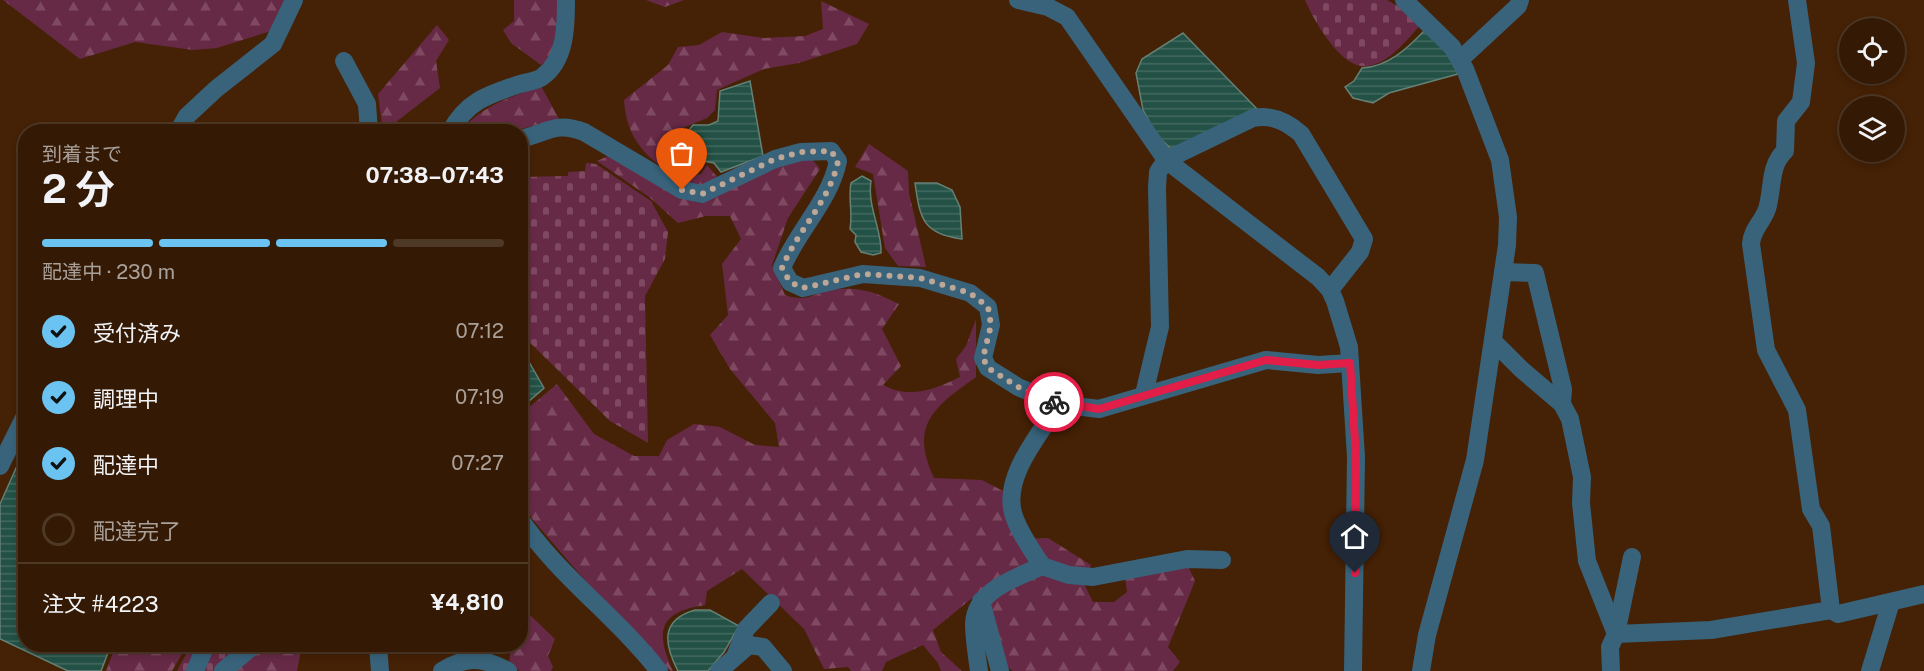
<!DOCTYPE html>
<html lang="ja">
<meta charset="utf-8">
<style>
body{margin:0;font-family:"Public Sans","Noto Sans JP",sans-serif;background:#3f2613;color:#f1f3f6;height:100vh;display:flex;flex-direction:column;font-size:22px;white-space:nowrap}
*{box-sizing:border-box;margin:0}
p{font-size:20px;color:#a9a09a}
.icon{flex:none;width:33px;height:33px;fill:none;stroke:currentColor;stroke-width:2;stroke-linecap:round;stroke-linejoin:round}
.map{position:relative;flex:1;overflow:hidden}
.sheet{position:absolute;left:18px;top:124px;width:510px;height:528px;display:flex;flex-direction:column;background:#341904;border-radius:24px;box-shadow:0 3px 9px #0003,0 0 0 2px #4e3826}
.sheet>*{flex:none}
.controls{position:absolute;left:1839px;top:18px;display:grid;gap:12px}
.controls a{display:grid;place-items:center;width:66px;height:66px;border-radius:50%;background:#341904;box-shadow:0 3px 9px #0003,0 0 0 2px #4e3826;font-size:30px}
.pin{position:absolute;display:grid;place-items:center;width:51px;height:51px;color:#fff;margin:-62px -26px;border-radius:50% 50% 50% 0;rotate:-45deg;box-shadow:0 0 6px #0007}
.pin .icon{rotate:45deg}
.courier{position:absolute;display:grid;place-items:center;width:60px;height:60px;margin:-30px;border:4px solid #e11d48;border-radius:50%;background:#fff;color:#222;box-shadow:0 2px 8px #0007}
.head em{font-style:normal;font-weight:700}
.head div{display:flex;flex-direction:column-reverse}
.head{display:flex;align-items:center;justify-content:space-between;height:102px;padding:0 24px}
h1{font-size:39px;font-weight:700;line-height:45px}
.bar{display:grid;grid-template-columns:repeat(4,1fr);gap:9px 6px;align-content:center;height:72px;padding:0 24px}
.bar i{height:8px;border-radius:4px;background:#4e3826}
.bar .active{background:#6bc3f2}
.bar p{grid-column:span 4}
.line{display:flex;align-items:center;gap:15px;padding:0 24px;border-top:2px solid #4e3826}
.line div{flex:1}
ol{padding:0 24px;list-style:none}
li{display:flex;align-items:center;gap:18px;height:66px}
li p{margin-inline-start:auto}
li .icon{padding:6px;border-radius:50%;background:#6bc3f2;color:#111;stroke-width:4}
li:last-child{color:#a9a09a}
li i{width:33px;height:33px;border:3px solid #4e3826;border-radius:50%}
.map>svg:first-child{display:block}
.forest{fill:url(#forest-firs)}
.cemetery{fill:url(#cemetery-stones)}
.water{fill:url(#water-rules);stroke:#658075;stroke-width:1.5}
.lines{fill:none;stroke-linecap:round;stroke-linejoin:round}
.minor{stroke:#38637b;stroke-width:18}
.done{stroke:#bda797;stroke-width:6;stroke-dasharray:0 10.8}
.route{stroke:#e11d48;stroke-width:8}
</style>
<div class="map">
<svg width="1924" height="671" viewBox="0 0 1924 671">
<defs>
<pattern id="forest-firs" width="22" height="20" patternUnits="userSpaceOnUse" patternTransform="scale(1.5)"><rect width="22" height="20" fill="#672a46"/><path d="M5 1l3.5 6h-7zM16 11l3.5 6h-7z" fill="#7e4961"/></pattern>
<pattern id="cemetery-stones" width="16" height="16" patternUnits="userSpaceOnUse" patternTransform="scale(1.5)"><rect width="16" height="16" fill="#672a46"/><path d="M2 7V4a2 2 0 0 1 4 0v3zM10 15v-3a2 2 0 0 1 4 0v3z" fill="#7e4961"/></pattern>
<pattern id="water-rules" width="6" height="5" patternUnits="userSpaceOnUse" patternTransform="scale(1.5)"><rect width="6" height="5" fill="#235145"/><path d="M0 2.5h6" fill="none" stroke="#446a60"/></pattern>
</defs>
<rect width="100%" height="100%" fill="#452105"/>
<g class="forest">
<path d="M3 0H286L271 31 217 48 193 50 135 42 80 59Z"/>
<path d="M514 0H560L555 54 541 65 511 43 503 30 514 21Z"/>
<path d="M646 0H684L665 7Z"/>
<path d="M821 1 869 24 857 44 799 63 764 69 717 90 715 110 707 118 666 135 672 155 688 176 701 174 707 165 719 179 697 187C657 167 627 148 624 100L668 65 678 47 699 45 722 32 764 38 805 36 823 29Z"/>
<path d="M437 25 449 40 436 61 440 88 383 132 378 94Z"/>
<path d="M541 86 559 119 510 132H460C481 106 511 97 541 86Z"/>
<path d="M869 144 908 171 909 193 926 267 898 266 885 248 873 174 855 167Z"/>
<path d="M608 156 674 195 700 203 787 163 811 158 820 169 788 218 772 265 785 295C809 304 817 290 840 289 863 287 879 294 899 304L882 329 901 366 883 385C910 399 933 390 960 377L956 359 966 346 976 319V377C934 407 909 425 934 478L982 480 1003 491 1007 520 1018 539 1048 538 1091 565 1084 584 1093 602H1114L1127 592 1125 577 1187 564 1195 581 1168 647 1180 662 1173 671H1013L1007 667 993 620 987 586 933 630 941 652 962 671H941L938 663 923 645 886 662 882 671H851L848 667 824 669 804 629 742 569 707 591 705 605C658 612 655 632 673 671H671L633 636 533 520 521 499 520 415 557 384 594 434 634 456H659L667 440 694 424 720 427 755 445 779 447 775 423 730 369 710 335 728 315 722 264 741 239 730 216H706L678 223 649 197 597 161Z"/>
<path d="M531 616 555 639 548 656 553 667 551 671H520L509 665 511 645H520L521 617Z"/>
<path d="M116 645H187L172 671H106Z"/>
<path d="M267 645H302L297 671H233Z"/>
</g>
<g class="cemetery">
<path d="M1305 0H1387L1408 12 1421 24C1407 40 1385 69 1361 66 1338 63 1313 19 1305 0Z"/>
<path d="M586 163 596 164 651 201 668 232 665 259 645 296 648 443 610 421 521 334V177L568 176V172L585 171Z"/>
<path d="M191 645H246L216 671H177Z"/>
</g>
<g class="water">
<path d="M1424 31 1445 49 1458 74 1389 93 1373 103 1353 98 1345 87 1354 81 1362 68C1387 67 1407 49 1424 31Z"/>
<path d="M1183 33 1258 110 1171 149 1157 135 1143 110 1136 73 1142 59Z"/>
<path d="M750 81 763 156 721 172 714 163 703 161 698 164 697 173 690 171V162L681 160 679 149 671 140 686 134 693 125H709L718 121 720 91Z"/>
<path d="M862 176 871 181C867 207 882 229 881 253L873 255 861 252 855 242 856 235 850 229C853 213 848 199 851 183Z"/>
<path d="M915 183H937L952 190 960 207 962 239C923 234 920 219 915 183Z"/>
<path d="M521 348 544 388 521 408H520Z"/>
<path d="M25 448 26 645H111L101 671H68L0 639V504Z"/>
<path d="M695 610H710L739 626 724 652 708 671H678C664 644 660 620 695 610Z"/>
</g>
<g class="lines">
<g class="minor">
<path d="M1018 0 1048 7 1067 17 1166 160 1318 277 1330 290 1335 301 1349 347 1356 457 1353 671"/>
<path d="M1404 0 1452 47 1465 69 1500 160 1508 217 1507 245 1475 460 1427 635 1421 671"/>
<path d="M1797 0 1806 63 1801 102 1786 121 1785 151C1769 165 1773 190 1767 209 1762 223 1752 229 1751 244L1766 350 1797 410 1811 509 1821 526 1831 610"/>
<path d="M1463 57 1518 6 1520 0"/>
<path d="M344 61 367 104 369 132"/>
<path d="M178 132 187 116 216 89 273 44 294 0"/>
<path d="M450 132C467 101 487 95 520 84 526 82 537 81 542 77 566 60 566 26 566 0"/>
<path d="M520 139C548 133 554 121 584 132L682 190 702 194 775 159 801 152 831 151 838 161C830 201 797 231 782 268L790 282 803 288 863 274 920 278 970 293 988 307 991 325 983 358 988 368 1018 387 1059 404 1099 409 1266 360 1318 365 1350 363"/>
<path d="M1503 272 1535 273 1563 389 1562 404"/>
<path d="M1493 341 1521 369 1562 404 1570 419 1582 477 1581 503 1587 561 1616 634 1610 647 1611 671"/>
<path d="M1144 394 1160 327 1157 188 1158 172 1166 160 1253 118C1272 114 1287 122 1301 134L1364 239 1360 252 1330 290"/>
<path d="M1059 404C1041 433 1003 475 1013 513 1018 531 1032 550 1042 566L1069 575 1093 577 1187 559 1222 560"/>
<path d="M0 466 26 414"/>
<path d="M520 519C559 576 617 617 659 671"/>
<path d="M1632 557 1616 634 1711 630 1831 610 1838 614 1924 594"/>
<path d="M981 601 1000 671"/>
<path d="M378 645 380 671"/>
<path d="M736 654 746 629 771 603"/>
<path d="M195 671 206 645"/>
<path d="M223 671 254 645"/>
<path d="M442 671C466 656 483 657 508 671"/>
<path d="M719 671 749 645 763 647 783 671"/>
<path d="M979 671C977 656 974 639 974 624 975 590 1016 578 1042 566"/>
<path d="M1870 671 1891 602"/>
</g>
</g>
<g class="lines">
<path class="done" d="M682 190 702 194 775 159 801 152 831 151 838 161C830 201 797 231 782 268L790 282 803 288 863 274 920 278 970 293 988 307 991 325 983 358 988 368 1018 387 1054 402"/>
<path class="route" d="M1054 402 1099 409 1266 360 1318 365 1350 363 1356 457 1355 573"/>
</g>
</svg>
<div class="controls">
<a><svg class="icon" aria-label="locate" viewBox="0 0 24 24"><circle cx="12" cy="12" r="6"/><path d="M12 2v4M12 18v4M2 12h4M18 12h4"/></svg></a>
<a><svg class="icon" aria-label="layers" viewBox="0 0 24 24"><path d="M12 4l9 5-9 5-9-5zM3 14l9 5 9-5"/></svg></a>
</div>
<div class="pin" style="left:682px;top:190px;background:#ea580c"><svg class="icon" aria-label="bag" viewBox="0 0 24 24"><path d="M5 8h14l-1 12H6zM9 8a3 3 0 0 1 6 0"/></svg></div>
<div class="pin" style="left:1355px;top:573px;background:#1f2937"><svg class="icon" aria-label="home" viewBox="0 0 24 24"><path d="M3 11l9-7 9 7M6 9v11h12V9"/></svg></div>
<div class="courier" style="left:1054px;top:402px"><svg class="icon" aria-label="bike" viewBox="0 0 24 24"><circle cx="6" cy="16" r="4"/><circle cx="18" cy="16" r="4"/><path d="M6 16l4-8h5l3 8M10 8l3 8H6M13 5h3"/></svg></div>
<section class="sheet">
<div class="head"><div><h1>2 分</h1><p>到着まで</p></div><em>07:38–07:43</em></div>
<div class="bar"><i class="active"></i><i class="active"></i><i class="active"></i><i></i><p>配達中 · 230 m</p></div>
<ol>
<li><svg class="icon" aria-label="check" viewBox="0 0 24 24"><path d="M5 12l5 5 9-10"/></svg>受付済み<p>07:12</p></li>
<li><svg class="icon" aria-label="check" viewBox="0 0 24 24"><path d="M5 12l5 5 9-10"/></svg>調理中<p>07:19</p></li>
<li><svg class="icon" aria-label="check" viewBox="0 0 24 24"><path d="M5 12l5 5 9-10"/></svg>配達中<p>07:27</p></li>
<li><i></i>配達完了</li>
</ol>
<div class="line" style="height:78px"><div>注文 #4223</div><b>¥4,810</b></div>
</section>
</div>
